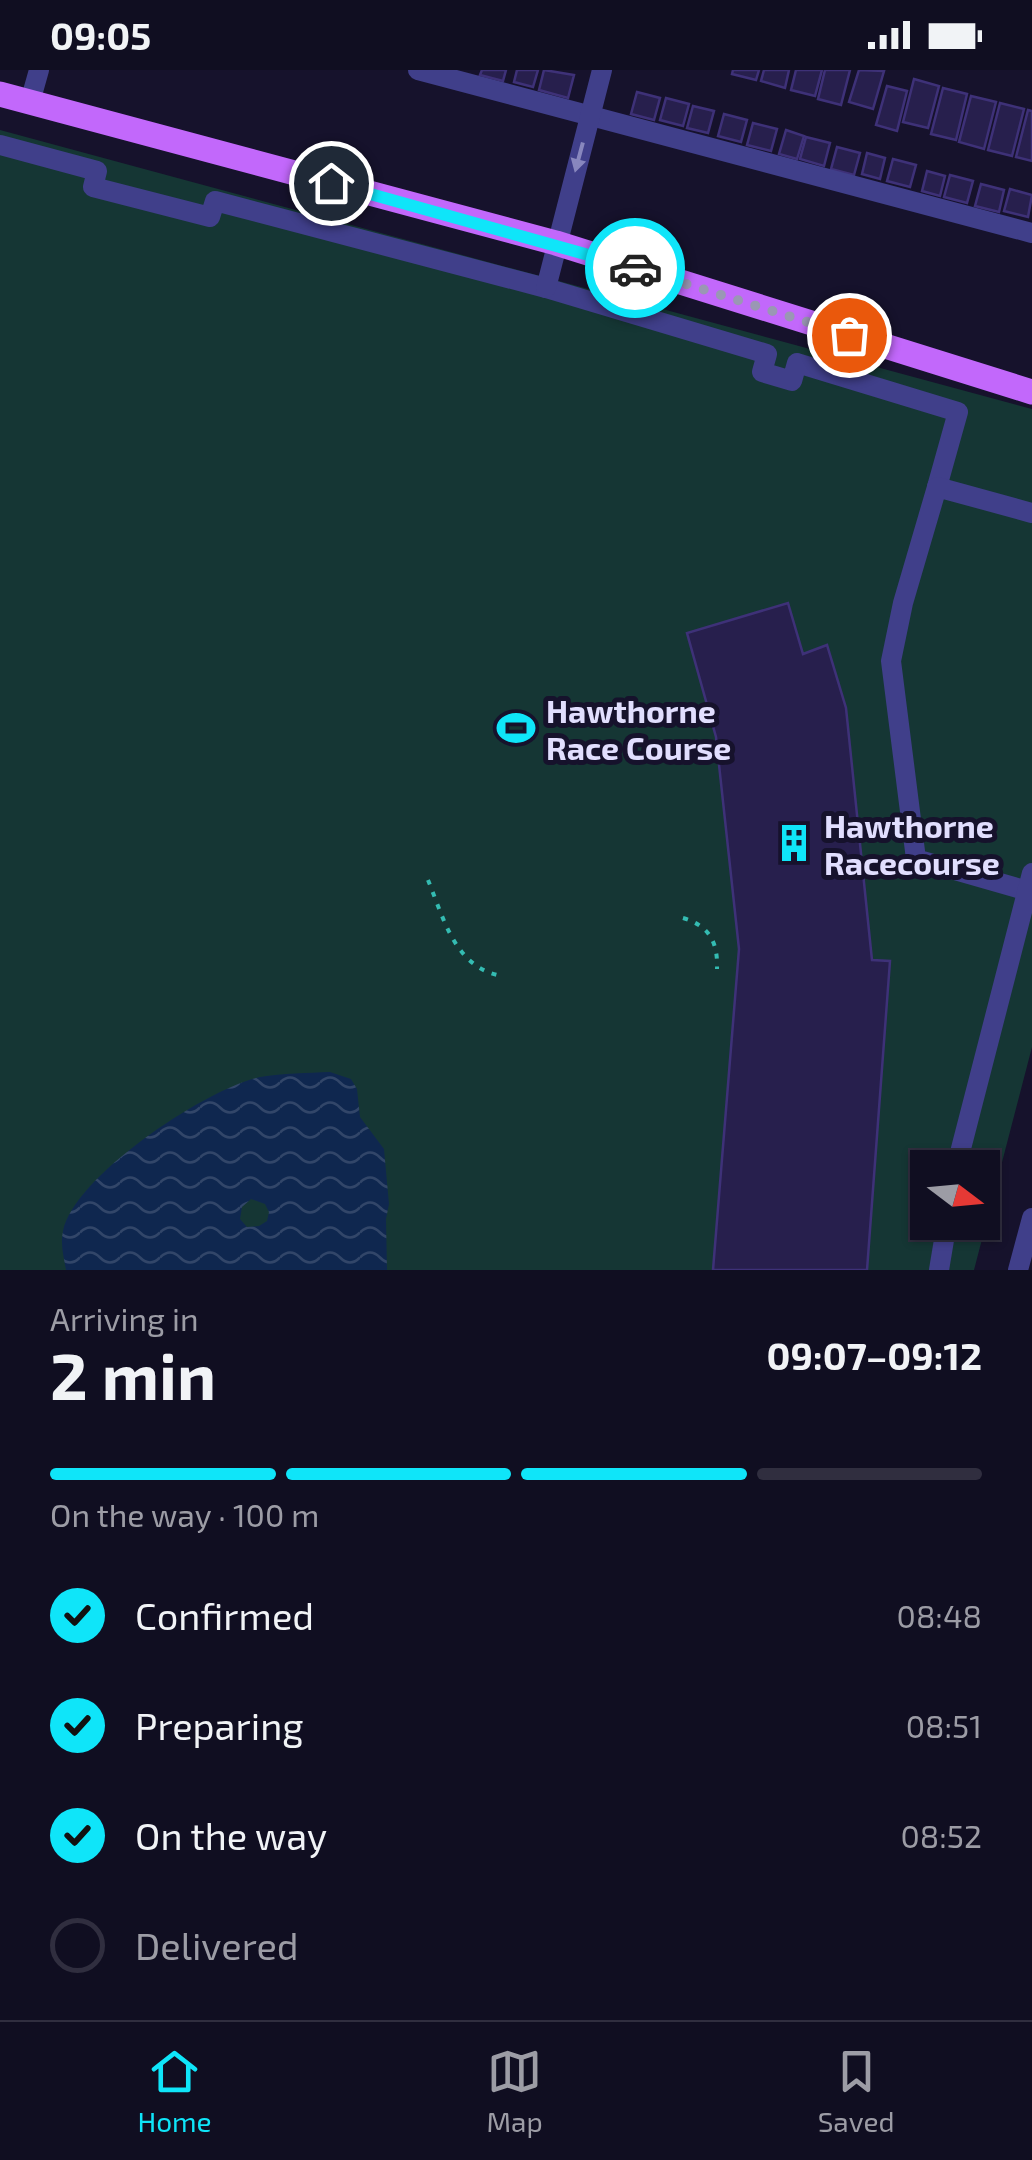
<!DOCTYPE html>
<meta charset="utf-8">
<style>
body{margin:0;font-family:"Exo 2",sans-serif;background:#1e1c2e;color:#f1f3f6;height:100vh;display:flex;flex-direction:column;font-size:38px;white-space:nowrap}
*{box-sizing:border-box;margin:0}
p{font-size:32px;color:#9c9ca5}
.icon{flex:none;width:55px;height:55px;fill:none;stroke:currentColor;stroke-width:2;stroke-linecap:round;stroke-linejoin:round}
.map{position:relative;height:1200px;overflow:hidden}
.side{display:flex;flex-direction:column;background:#100e21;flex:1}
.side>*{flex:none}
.needle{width:65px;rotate:106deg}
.fabs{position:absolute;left:910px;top:1080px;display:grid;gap:20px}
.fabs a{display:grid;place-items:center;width:90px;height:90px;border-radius:0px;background:#100e21;box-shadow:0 2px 8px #0004,0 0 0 2px #302e3f;font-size:50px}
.pin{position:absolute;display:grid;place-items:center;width:85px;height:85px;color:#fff;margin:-42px;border:5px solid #fff;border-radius:50%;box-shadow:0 2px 10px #0007}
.courier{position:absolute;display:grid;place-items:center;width:100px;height:100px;margin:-50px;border:8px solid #0fe5f9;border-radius:50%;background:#fff;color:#222;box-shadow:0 2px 12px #0007}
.overview em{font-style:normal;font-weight:700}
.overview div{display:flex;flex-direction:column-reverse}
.overview{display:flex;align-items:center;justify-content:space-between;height:170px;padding:0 50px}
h1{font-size:65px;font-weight:700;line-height:75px}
.bar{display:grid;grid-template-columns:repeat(4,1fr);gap:15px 10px;align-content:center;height:120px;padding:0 50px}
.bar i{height:12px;border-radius:8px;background:#302e3f}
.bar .selected{background:#0fe5f9}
.bar p{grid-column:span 4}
ol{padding:0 50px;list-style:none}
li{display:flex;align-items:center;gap:30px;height:110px}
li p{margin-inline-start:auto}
li .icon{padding:10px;border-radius:50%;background:#0fe5f9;color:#111;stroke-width:4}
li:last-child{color:#9c9ca5}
li i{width:55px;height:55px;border:5px solid #302e3f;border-radius:50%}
.status{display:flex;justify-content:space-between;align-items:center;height:70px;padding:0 50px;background:#100e21;direction:ltr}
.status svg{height:28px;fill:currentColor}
.tab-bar{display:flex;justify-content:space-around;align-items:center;height:140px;border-top:2px solid #302e3f;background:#100e21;font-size:28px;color:#9c9ca5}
.tab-bar a{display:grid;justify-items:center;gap:5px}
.tab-bar .selected{color:#0fe5f9}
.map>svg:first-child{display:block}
.pitch{fill:#153634;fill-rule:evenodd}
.water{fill:url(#water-waves);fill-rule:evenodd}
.building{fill:#271f4d;stroke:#3e3178;stroke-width:2.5}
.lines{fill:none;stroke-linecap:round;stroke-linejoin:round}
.path{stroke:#34bcb2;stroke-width:4;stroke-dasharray:5 8;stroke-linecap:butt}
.minor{stroke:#403f8a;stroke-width:20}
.major{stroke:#c268fb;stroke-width:25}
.oneway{fill:#8887be}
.done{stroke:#9a97b4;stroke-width:10;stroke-dasharray:0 18}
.route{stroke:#0fe5f9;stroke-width:12}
.labels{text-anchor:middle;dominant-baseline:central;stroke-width:10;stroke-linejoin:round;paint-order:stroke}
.poi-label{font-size:32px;font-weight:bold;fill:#e1defe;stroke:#16122c;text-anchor:start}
</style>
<div class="status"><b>09:05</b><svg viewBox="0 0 49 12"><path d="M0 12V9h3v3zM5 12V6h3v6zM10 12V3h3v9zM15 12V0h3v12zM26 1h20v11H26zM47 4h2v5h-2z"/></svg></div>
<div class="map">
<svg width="1032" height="1200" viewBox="0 0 1032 1200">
<defs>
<pattern id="water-waves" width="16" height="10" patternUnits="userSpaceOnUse" patternTransform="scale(2.5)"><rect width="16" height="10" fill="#0f274f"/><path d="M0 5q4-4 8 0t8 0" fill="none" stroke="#324669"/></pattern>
</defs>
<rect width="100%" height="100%" fill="#16122c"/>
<path class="pitch" d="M0 60 1032 339V977L974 1200H0ZM928 1098H982V1152H928Z"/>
<path class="water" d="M330 1002 351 1009 357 1019 360 1047 384 1079 389 1134 386 1149 387 1200H66C64 1188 60 1174 63 1161 74 1106 207 1018 260 1007 283 1003 307 1003 330 1002ZM251 1129 265 1134 269 1142 267 1151 259 1156 247 1157 240 1149 242 1137Z"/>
<g class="building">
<path d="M482 0H506L503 11 480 5Z"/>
<path d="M517 0H538L533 17 514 12Z"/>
<path d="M544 0 574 5 568 28 539 20Z"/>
<path d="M733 0H759L756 10 732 4Z"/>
<path d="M764 0H789L785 18 761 11Z"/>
<path d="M796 0H822L815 26 791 20Z"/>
<path d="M825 0H850L841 35 818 29Z"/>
<path d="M859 0 884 1 873 39 849 32Z"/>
<path d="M914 9 939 16 928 58 903 52Z"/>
<path d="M887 16 907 21 897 61 876 55Z"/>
<path d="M943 18 967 24 956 70 931 64Z"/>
<path d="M637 22 660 28 654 50 631 44Z"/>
<path d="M971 26 996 32 984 79 959 72Z"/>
<path d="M666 28 689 34 683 56 660 50Z"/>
<path d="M1000 33 1024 39 1012 86 988 80Z"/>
<path d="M693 36 714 41 708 63 687 58Z"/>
<path d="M1028 40 1032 41V91L1016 87Z"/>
<path d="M724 44 747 50 741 72 718 66Z"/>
<path d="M753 53 777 59 771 81 747 75Z"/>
<path d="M786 60 804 66 797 89 779 84Z"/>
<path d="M806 67 830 73 824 96 800 89Z"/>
<path d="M837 77 860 83 854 105 831 99Z"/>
<path d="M867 83 885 88 880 109 862 104Z"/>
<path d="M893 89 916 95 910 117 887 111Z"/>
<path d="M927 101 945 106 940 126 922 121Z"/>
<path d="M950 105 973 111 967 133 944 127Z"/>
<path d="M981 114 1004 120 999 142 975 136Z"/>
<path d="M1010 119 1032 125 1028 147 1004 141Z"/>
<path d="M788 533 803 584 827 575 846 638 872 890 890 891 867 1200H713L739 879 716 667 687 563Z"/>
</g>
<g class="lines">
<g class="path">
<path d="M428 810C444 849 455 898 502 906"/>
<path d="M683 848C710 856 718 873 717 899"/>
</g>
<g class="minor">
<path d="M418 0 1032 163"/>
<path d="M30 32 39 0"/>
<path d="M0 75 97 101 93 117 210 147 215 131 546 218 767 284 762 302 792 311 797 293 958 342 937 417"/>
<path d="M546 218 602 0"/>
<path d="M1028 821 916 789 891 591 903 533 937 417 1032 443"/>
<path d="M956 1098 1032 803"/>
<path d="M939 1200 947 1152"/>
<path d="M1018 1200 1032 1148"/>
</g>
<path class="major" d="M0 24 556 173 1032 322"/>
</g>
<defs><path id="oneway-solid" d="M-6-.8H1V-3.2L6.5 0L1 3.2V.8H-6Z" transform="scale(2.5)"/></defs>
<use class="oneway" href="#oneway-solid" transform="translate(579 87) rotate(105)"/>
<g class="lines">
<path class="done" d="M635 198 849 265"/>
<path class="route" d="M331 113 635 198"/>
</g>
<defs>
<g id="stadium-bare" transform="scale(3)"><path d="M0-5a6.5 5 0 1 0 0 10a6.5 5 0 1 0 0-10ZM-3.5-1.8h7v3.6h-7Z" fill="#0fe5f9" stroke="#16122c" stroke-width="2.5" paint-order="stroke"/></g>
<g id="building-bare" transform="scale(3)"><path d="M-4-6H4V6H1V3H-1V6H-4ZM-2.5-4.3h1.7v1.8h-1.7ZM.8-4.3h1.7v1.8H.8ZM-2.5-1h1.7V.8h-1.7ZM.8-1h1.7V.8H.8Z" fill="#0fe5f9" stroke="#16122c" stroke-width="2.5" paint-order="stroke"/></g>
</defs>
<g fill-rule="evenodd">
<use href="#stadium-bare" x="516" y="658"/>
<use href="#building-bare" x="794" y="773"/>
</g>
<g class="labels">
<g class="poi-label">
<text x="546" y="640">Hawthorne<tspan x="546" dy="37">Race Course</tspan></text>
<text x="824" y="755">Hawthorne<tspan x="824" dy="37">Racecourse</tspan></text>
</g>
</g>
</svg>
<div class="fabs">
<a><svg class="needle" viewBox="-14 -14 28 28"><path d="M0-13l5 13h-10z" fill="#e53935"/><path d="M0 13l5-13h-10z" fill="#9c9ca5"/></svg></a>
</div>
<div class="pin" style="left:849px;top:265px;background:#ea580c"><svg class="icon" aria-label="bag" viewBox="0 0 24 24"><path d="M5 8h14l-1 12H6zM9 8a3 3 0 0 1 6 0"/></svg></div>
<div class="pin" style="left:331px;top:113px;background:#1f2937"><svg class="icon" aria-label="home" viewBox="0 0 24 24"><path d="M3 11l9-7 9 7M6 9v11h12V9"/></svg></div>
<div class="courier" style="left:635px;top:198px"><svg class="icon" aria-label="car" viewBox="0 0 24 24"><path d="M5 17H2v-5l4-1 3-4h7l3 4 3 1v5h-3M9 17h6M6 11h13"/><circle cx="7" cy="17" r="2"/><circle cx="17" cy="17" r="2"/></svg></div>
</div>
<section class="side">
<div class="overview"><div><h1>2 min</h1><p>Arriving in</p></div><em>09:07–09:12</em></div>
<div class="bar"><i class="selected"></i><i class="selected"></i><i class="selected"></i><i></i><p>On the way · 100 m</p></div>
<ol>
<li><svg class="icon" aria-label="check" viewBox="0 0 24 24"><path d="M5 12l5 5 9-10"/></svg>Confirmed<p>08:48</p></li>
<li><svg class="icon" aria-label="check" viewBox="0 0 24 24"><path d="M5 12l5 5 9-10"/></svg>Preparing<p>08:51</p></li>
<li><svg class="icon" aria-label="check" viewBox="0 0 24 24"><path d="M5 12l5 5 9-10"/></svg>On the way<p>08:52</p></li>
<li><i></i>Delivered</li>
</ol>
</section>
<nav class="tab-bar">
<a class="selected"><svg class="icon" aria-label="home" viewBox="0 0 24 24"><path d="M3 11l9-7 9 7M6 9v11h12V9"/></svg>Home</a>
<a><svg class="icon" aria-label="map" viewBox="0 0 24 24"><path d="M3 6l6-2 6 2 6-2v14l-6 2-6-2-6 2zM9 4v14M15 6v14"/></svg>Map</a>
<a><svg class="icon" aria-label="saved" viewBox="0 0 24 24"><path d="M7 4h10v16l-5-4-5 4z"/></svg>Saved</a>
</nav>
